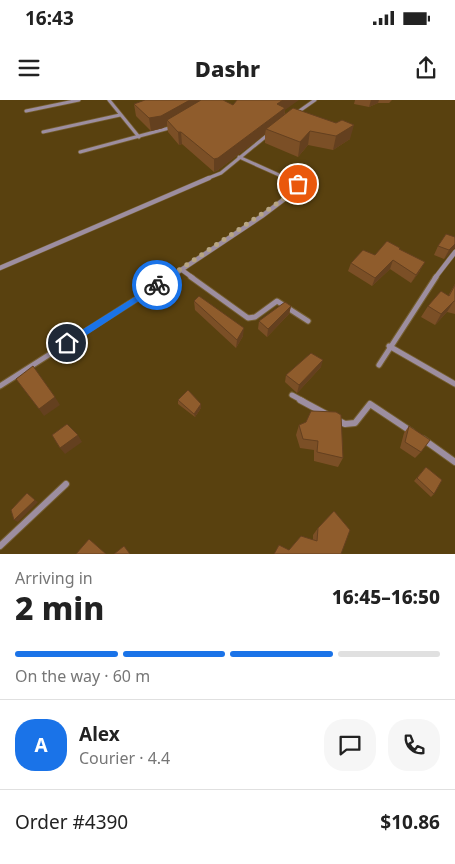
<!DOCTYPE html>
<meta charset="utf-8">
<style>
body{margin:0;font-family:"Noto Sans",sans-serif;background:#f6f6f6;color:#222;height:100vh;display:flex;flex-direction:column;font-size:19px;white-space:nowrap}
*{box-sizing:border-box;margin:0}
p{font-size:16px;color:#767676}
.icon{flex:none;width:28px;height:28px;fill:none;stroke:currentColor;stroke-width:2;stroke-linecap:round;stroke-linejoin:round}
.map{position:relative;height:454px;overflow:hidden}
.drawer{display:flex;flex-direction:column;background:#fff;flex:1}
.drawer>*{flex:none}
.pin{position:absolute;display:grid;place-items:center;width:42px;height:42px;color:#fff;margin:-21px;border:2px solid #fff;border-radius:50%;box-shadow:0 1px 5px #0007}
.courier{position:absolute;display:grid;place-items:center;width:50px;height:50px;margin:-25px;border:4px solid #1a73e8;border-radius:50%;background:#fff;color:#222;box-shadow:0 1px 6px #0007}
.head em{font-style:normal;font-weight:800}
.head div{display:flex;flex-direction:column-reverse}
.head{display:flex;align-items:center;justify-content:space-between;height:85px;padding:0 15px}
h1{font-size:32px;font-weight:800;line-height:38px}
.bar{display:grid;grid-template-columns:repeat(4,1fr);gap:8px 5px;align-content:center;height:60px;padding:0 15px}
.bar i{height:6px;border-radius:4px;background:#e0e0e0}
.bar .active{background:#1a73e8}
.bar p{grid-column:span 4}
.line{display:flex;align-items:center;gap:12px;padding:0 15px;border-top:1px solid #e0e0e0}
.line div{flex:1}
.round{display:grid;place-items:center;flex:none;width:52px;height:52px;border-radius:20px;background:#f6f6f6}
.status{display:flex;justify-content:space-between;align-items:center;height:35px;padding:0 25px;background:#fff;direction:ltr}
.status svg{height:14px;fill:currentColor}
header{display:flex;justify-content:space-between;align-items:center;height:65px;padding:0 15px;background:#fff;font-size:22px;font-weight:800}
.map>svg:first-child{display:block}
.lines{fill:none;stroke-linecap:round;stroke-linejoin:round}
.street-far3-casing{stroke:#735d2f;stroke-width:4.5}
.street-far2-casing{stroke:#735d2f;stroke-width:5.5}
.street-far1-casing{stroke:#735d2f;stroke-width:7}
.street-casing{stroke:#735d2f;stroke-width:8}
.street-far3{stroke:#9d8ea0;stroke-width:3}
.street-far2{stroke:#9d8ea0;stroke-width:4.5}
.street-far1{stroke:#9d8ea0;stroke-width:5}
.street{stroke:#9d8ea0;stroke-width:6}
.wall{fill:#7b4f26}
.shaded-wall{fill:#64401f}
.building{fill:#8f5c2c;stroke:#64401f}
.route{fill:#1a73e8}
.done{stroke:#b7a584;stroke-width:5;stroke-dasharray:0 9}
</style>
<div class="status"><b>16:43</b><svg viewBox="0 0 49 12"><path d="M0 12V9h3v3zM5 12V6h3v6zM10 12V3h3v9zM15 12V0h3v12zM26 1h20v11H26zM47 4h2v5h-2z"/></svg></div>
<header><svg class="icon" aria-label="menu" viewBox="0 0 24 24"><path d="M4 6h16M4 12h16M4 18h16"/></svg>Dashr<svg class="icon" aria-label="share" viewBox="0 0 24 24"><path d="M12 15V3M7 8l5-5 5 5M5 13v7h14v-7"/></svg></header>
<div class="map">
<svg width="455" height="454" viewBox="0 0 455 454">
<rect width="100%" height="100%" fill="#59410f"/>
<g class="lines">
<g class="street-far3-casing">
<g id="street-far3">
<path d="M109 0 139 37"/>
<path d="M26 11 79 0"/>
<path d="M295 14 315 0"/>
<path d="M43 32 120 15"/>
<path d="M80 52 173 27"/>
<path d="M239 57 288 79"/>
<path d="M206 79 221 73 270 33"/>
</g>
</g>
<g class="street-far2-casing">
<g id="street-far2">
<path d="M0 168 209 78"/>
<path d="M182 170 193 178"/>
<path d="M169 178 262 116 299 88 298 84 285 78"/>
<path d="M435 178 455 152"/>
</g>
</g>
<g class="street-far1-casing">
<g id="street-far1">
<path d="M191 177 248 218 255 217 277 201 308 221"/>
<path d="M389 246 455 284"/>
<path d="M379 265 436 177"/>
<path d="M0 286 171 177"/>
<path d="M292 295 303 301"/>
</g>
</g>
<g class="street-casing">
<g id="street">
<path d="M300 300 326 314"/>
<path d="M335 319 345 324 355 323 370 304 412 332"/>
<path d="M423 339 455 362"/>
<path d="M0 446 66 384"/>
</g>
</g>
<use href="#street-far3" class="street-far3"/>
<use href="#street-far2" class="street-far2"/>
<use href="#street-far1" class="street-far1"/>
<use href="#street" class="street"/>
</g>
<g class="wall">
<path d="M355 0H392L389 3H378L369 7 354 4Z"/>
<path d="M134 4 233 5 285 10V15L350 39 333 50 308 45 298 57 265 43V34L218 70 214 72 182 44 179 45 168 32 167 25 163 28 151 31 136 16Z"/>
<path d="M438 146 455 147 444 159 434 155Z"/>
<path d="M400 148 399 150 420 171 411 183 390 169 372 186 348 171 351 163Z"/>
<path d="M455 184V214L447 212 435 225 421 217 428 206 448 196Z"/>
<path d="M194 201 243 236 236 248 195 210Z"/>
<path d="M291 206 289 214 267 237 258 229 259 221Z"/>
<path d="M321 267 297 293 285 282 286 275Z"/>
<path d="M178 300 201 304V308L195 317 178 304Z"/>
<path d="M299 325 343 358 338 367 314 361V350L300 348 296 335Z"/>
<path d="M409 326 421 352 415 358 400 348 404 333Z"/>
<path d="M426 367 434 394 431 397 414 381Z"/>
<path d="M318 428 341 454 289 450 313 440V435Z"/>
</g>
<g class="shaded-wall">
<path d="M190 0H212L167 20V25L163 28 151 31 149 18Z"/>
<path d="M283 0H299L285 10 284 20 266 29 265 34 218 70 214 72V59L277 4Z"/>
<path d="M371 0H379L378 3 369 7Z"/>
<path d="M354 25 350 39 333 50 336 36Z"/>
<path d="M310 31 308 45 298 57 300 42Z"/>
<path d="M178 32H181L182 44 179 45Z"/>
<path d="M455 144V148L444 159 449 150Z"/>
<path d="M393 160 390 169 372 186 375 178Z"/>
<path d="M425 162 420 171 411 183 416 175Z"/>
<path d="M454 201 447 212 435 225 441 214Z"/>
<path d="M291 206 289 214 267 237 268 229Z"/>
<path d="M244 228 243 236 236 248 237 240Z"/>
<path d="M323 260 321 267 297 293 299 285Z"/>
<path d="M55 297 60 305 44 316 39 309Z"/>
<path d="M201 304V308L195 317 194 314Z"/>
<path d="M78 335 82 342 65 354 60 348Z"/>
<path d="M35 400 38 402 18 422 14 420Z"/>
</g>
<g class="building">
<path d="M145 0H190L161 16 149 18 134 4Z"/>
<path d="M201 0H223L233 5 237 0H283L277 4 285 8 218 58 214 59 181 32H178L167 20Z"/>
<path d="M293 8 336 23 342 20 354 25 336 36 310 31 300 42 266 29Z"/>
<path d="M446 134 455 137V144L449 150 438 146Z"/>
<path d="M387 141 400 148 399 149 425 162 416 175 393 160 375 178 351 163 363 150 375 155Z"/>
<path d="M455 185V201H454L441 214 428 206 441 191 449 196Z"/>
<path d="M199 196 244 228 237 240 194 201Z"/>
<path d="M285 202 291 206 268 229 259 221Z"/>
<path d="M311 253 323 260 299 285 286 275Z"/>
<path d="M33 266 55 297 39 309 16 279Z"/>
<path d="M188 290 201 304 194 314 178 300Z"/>
<path d="M311 311 336 312 341 315 343 358 317 352 318 341 303 339 299 325 306 322Z"/>
<path d="M67 324 78 335 60 348 52 335Z"/>
<path d="M409 326 430 340 421 352 405 342Z"/>
<path d="M426 367 442 380 434 394 417 378Z"/>
<path d="M27 393 35 400 14 420 11 410Z"/>
<path d="M334 411 350 430 341 454H274L279 445 289 450 301 436 317 441 318 428Z"/>
<path d="M89 439 106 454H76Z"/>
<path d="M124 446 130 454H114Z"/>
</g>
<path class="route" d="M157 183 161 185 160 187 70 246H64V241Z"/>
<g class="lines">
<path class="done" d="M157 185 294 92 299 88 298 84"/>
</g>
</svg>
<div class="pin" style="left:298px;top:84px;background:#ea580c"><svg class="icon" aria-label="bag" viewBox="0 0 24 24"><path d="M5 8h14l-1 12H6zM9 8a3 3 0 0 1 6 0"/></svg></div>
<div class="pin" style="left:67px;top:243px;background:#1f2937"><svg class="icon" aria-label="home" viewBox="0 0 24 24"><path d="M3 11l9-7 9 7M6 9v11h12V9"/></svg></div>
<div class="courier" style="left:157px;top:185px"><svg class="icon" aria-label="bike" viewBox="0 0 24 24"><circle cx="6" cy="16" r="4"/><circle cx="18" cy="16" r="4"/><path d="M6 16l4-8h5l3 8M10 8l3 8H6M13 5h3"/></svg></div>
</div>
<section class="drawer">
<div class="head"><div><h1>2 min</h1><p>Arriving in</p></div><em>16:45–16:50</em></div>
<div class="bar"><i class="active"></i><i class="active"></i><i class="active"></i><i></i><p>On the way · 60 m</p></div>
<div class="line" style="height:90px"><b class="round" style="background:#1a73e8;color:#fff">A</b><div><b>Alex</b><p>Courier · 4.4</p></div><a class="round"><svg class="icon" aria-label="chat" viewBox="0 0 24 24"><path d="M4 5h16v11H9l-5 4z"/></svg></a><a class="round"><svg class="icon" aria-label="phone" viewBox="0 0 24 24"><path d="M5 4h4l2 5-3 2q2 4 5 5l2-3 5 2v4C11 20 4 13 5 4z"/></svg></a></div>
<div class="line" style="height:65px"><div>Order #4390</div><b>$10.86</b></div>
</section>
